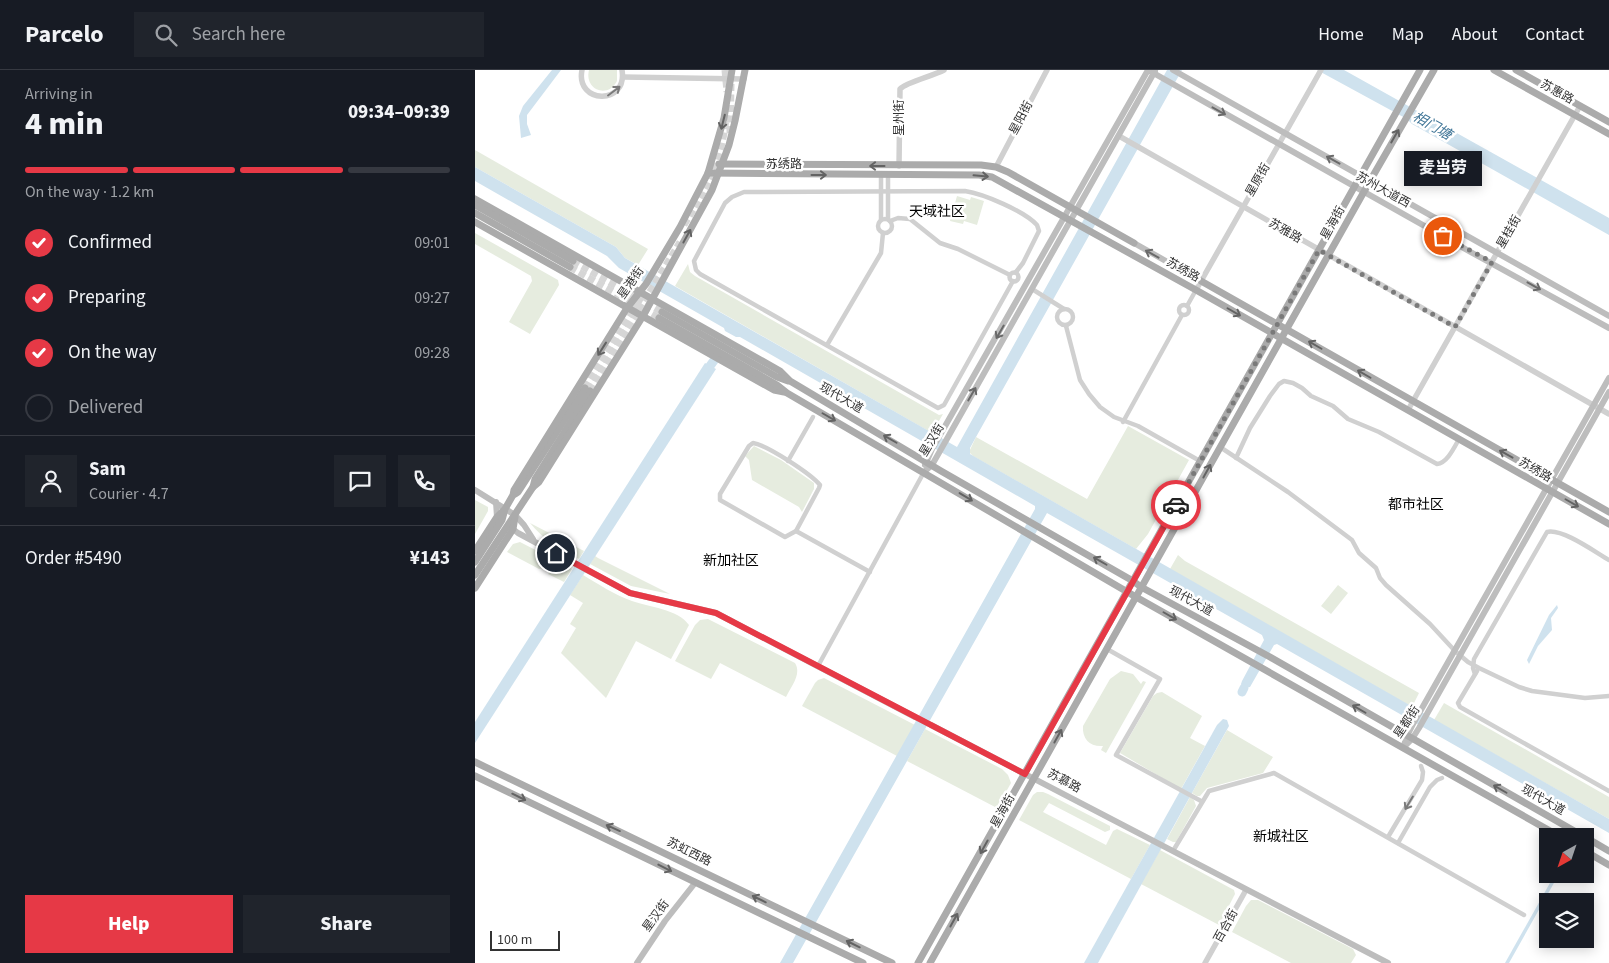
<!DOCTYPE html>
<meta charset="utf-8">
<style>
body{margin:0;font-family:"Source Sans 3","Noto Sans SC",sans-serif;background:#20242c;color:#f1f3f6;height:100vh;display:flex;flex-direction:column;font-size:19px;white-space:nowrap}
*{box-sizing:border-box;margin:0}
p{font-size:16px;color:#9ea1a6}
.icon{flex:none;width:28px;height:28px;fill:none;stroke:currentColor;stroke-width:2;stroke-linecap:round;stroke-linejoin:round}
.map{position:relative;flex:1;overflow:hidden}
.side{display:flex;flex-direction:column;background:#171b24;width:475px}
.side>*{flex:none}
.needle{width:32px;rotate:220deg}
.controls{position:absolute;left:1064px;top:758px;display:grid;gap:10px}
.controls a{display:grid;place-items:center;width:55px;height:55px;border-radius:0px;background:#171b24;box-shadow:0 2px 12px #0003;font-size:25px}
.scale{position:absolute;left:15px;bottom:12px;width:70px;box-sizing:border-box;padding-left:5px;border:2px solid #333;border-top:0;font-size:14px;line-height:18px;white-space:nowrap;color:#333;-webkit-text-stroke:4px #fff;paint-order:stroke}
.pin{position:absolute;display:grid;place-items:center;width:42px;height:42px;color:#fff;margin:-21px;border:2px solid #fff;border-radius:50%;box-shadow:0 1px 5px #0007}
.courier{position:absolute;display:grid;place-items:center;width:50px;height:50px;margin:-25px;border:4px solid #e63946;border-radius:50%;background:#fff;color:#222;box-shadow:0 1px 6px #0007}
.bubble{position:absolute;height:35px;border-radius:0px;background:#171b24;box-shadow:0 2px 12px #0003;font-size:16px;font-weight:800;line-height:35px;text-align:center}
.overview em{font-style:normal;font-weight:800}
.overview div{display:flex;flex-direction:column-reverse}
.overview{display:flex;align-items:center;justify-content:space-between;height:85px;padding:0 25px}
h1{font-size:32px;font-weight:800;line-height:38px}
.bar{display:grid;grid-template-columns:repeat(4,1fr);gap:8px 5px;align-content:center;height:60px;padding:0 25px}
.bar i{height:6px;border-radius:4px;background:#363941}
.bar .on{background:#e63946}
.bar p{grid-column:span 4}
.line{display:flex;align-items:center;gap:12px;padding:0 25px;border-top:1px solid #363941}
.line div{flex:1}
.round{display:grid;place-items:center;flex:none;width:52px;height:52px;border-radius:0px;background:#20242c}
ol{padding:0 25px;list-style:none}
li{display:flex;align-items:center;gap:15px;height:55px}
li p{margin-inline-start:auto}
li .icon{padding:5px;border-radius:50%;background:#e63946;color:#fff;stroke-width:4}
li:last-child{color:#9ea1a6}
li i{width:28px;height:28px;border:2px solid #363941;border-radius:50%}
.primary-button{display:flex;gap:10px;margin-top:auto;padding:10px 25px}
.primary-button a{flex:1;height:58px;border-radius:0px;background:#e63946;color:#fff;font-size:20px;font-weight:800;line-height:58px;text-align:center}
.primary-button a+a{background:#20242c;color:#f1f3f6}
header{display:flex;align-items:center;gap:30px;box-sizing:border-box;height:70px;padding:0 25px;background:#171b24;border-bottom:1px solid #363941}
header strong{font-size:24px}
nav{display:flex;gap:28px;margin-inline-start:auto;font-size:18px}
.search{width:350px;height:45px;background:#20242c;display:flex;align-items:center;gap:12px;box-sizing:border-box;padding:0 18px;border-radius:0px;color:#9ea1a6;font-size:19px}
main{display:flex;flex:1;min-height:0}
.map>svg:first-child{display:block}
.green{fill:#e6ecdf}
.water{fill:#cfe2ee}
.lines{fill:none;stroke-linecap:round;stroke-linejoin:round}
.river{stroke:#cfe2ee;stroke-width:9}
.primary-tunnel{stroke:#d6d6d6;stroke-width:7;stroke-dasharray:7 3.5;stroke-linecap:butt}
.minor{stroke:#d0d0d0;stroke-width:4.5}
.tertiary{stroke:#d0d0d0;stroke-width:5.5}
.secondary{stroke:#bdbdbd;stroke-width:6}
.primary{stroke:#ababab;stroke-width:7}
.oneway{stroke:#7a7a7a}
.oneway2{stroke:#6a6a6a}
.oneway3{stroke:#636363}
.done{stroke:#7a7a7a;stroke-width:5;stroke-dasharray:0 9}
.route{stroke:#e63946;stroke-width:6}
.labels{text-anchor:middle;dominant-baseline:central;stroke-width:5;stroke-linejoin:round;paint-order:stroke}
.street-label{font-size:12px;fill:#333;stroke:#fff}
.water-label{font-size:14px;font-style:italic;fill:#3f7597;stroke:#fff}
.neighbourhood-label{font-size:14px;fill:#000;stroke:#fff}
</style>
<header>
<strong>Parcelo</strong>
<div class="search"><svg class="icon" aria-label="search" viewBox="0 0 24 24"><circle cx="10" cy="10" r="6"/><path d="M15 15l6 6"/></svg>Search here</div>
<nav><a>Home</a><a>Map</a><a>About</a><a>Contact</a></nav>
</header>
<main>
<section class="side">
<div class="overview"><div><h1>4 min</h1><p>Arriving in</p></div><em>09:34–09:39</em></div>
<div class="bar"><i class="on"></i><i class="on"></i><i class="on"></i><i></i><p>On the way · 1.2 km</p></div>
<ol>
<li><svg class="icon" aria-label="check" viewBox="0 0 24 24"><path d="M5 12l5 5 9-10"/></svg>Confirmed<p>09:01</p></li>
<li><svg class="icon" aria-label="check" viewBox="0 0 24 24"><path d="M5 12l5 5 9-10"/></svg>Preparing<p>09:27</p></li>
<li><svg class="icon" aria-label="check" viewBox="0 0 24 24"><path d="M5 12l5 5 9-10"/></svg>On the way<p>09:28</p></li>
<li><i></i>Delivered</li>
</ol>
<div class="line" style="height:90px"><a class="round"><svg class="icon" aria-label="person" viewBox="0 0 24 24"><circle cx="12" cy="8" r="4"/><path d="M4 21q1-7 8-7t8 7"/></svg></a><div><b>Sam</b><p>Courier · 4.7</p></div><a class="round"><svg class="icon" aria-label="chat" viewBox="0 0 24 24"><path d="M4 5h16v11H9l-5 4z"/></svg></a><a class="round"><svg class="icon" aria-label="phone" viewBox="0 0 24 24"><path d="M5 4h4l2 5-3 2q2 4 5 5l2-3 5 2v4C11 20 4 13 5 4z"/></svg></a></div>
<div class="line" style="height:65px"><div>Order #5490</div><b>¥143</b></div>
<div class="primary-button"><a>Help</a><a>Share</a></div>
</section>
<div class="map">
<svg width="1134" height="893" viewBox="0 0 1134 893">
<rect width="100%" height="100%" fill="#fff"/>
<g class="green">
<path d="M114 0H142V11C133 29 109 20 114 0Z"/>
<path d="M0 80 173 179 163 195 150 188 141 177 0 97Z"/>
<path d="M482 126 495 130 496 127 509 131 502 155 489 151 488 154 475 151Z"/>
<path d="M0 163 83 210 84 215 55 264 34 252 57 211 56 206 0 174Z"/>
<path d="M213 194 215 202 220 206 464 345 468 344 457 363 200 216Z"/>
<path d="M653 356 714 390 673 464 661 479 498 386 494 382 501 367 612 429Z"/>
<path d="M279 376 306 390 339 413V419L327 442 324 437 277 410 274 390 270 386Z"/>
<path d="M0 430 13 437V441L0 464Z"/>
<path d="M55 453 109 481 104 489C85 479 69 470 55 453Z"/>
<path d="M45 472 74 487 68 498 64 499 32 482 38 474Z"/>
<path d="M703 485 710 491 944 623 937 637 695 499Z"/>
<path d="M120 486 123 488 195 524 156 516 115 494Z"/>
<path d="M82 492 97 499 89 512 73 504Z"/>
<path d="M108 505C123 514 140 525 157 531 173 537 203 539 214 555L196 589 161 571 131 628 86 583 101 558 95 554 108 533 95 525Z"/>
<path d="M863 515 873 523 856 544 846 536Z"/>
<path d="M233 549 320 593C327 604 316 617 311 627L245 593 236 609 200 591 220 555 225 550Z"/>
<path d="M646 601 658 604 666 614 668 611 671 612 631 683 626 680 628 676C615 677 607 669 608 656L635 609Z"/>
<path d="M349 608 440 655 422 686 327 636 340 613 343 610Z"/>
<path d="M687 622 727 646 715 668 730 676 706 719 645 683 678 626 682 623Z"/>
<path d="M969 633 1134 727V749L959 650Z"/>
<path d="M450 659 527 699 533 705 536 713 522 738 432 691Z"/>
<path d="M752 660 798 687 788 703 732 718 725 726H722L717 723Z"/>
<path d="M562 722H568L573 724 635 756V760L630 762 574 733 568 742 631 775 638 761 642 759 675 775 656 809 544 750 558 725Z"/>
<path d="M715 727 719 730 721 736 701 772H698L692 769Z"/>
<path d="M685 780 759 820 760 824 744 855 666 814Z"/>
<path d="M776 830H783L878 879 881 885 876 893H816L757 862 771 836Z"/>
</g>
<g class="water">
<path d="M77 0H86L52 45V54L56 65 46 68 44 46 48 36Z"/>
<path d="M692 0H707L501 367 495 378V384L1134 749V763L802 574 799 575 775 617 769 618 766 614 767 611 789 570 787 565 572 443 318 893H305L560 439V436L265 267H261L250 261 249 258 144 198 132 186 0 111V97L141 177 150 188 482 377Z"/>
<path d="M842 0H869L1134 148V165L937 54 932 49Z"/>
<path d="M230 293 241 299 0 673V652Z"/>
<path d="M1082 535 1083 538 1076 548 1077 560 1063 576 1054 594 1052 590 1074 545Z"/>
<path d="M748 649 752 650 754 656 623 893H609L742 655Z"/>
<path d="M1080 804H1084L1034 893H1030Z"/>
</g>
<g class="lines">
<g class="river">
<path d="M235 296 243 285"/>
<path d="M767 622 769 618"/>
</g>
<g class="primary-tunnel">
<path d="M250 0 252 22"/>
<path d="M255 63 256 14"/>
<path d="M209 155C230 121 249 86 251 45"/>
<path d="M98 191 187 242"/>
<path d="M95 197 184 248"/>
<path d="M110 318 170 220"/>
<path d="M115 321 205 172"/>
</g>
<g class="minor">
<path d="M406 106V149"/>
<path d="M413 106V149"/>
<circle cx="410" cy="156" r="7"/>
<path d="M415 151 423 148 435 149 465 173 483 179 535 205"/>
<circle cx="539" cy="207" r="4.5"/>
<path d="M538 211 469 335 463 338 225 204 221 200 219 191 250 133 257 127 269 122 490 121C509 124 549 141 562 155L564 161 548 193 541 202"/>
<path d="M557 219 589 239"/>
<circle cx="709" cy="240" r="5"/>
<path d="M712 236 721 220"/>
<circle cx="590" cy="247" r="8"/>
<path d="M591 256 605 310 614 324 625 337 639 347 663 356 725 391"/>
<path d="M352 275 406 183 408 163"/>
<path d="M648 352 707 245"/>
<path d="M278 373C292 375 336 404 345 415L344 418 321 461 310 467 245 430V424L274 376Z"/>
<path d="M745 377 813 422 877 470 884 483 901 498 905 508 911 515 955 554 980 581 993 592 1004 598 1044 617 1057 621 1110 628 1134 626"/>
<path d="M761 388 775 358 795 326 804 314 809 311 818 313 827 318 836 326 858 336 873 349 904 362 962 394C972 393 979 378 984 369"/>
<path d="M313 391 338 347"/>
<path d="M321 461 395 502"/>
<path d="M632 579 685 609 641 685 726 731"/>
<path d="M343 596 449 402"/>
<path d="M1002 601 983 633 985 637 1134 721"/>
<path d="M1000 604 998 598 999 589 1072 462C1087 458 1120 482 1134 490"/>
<path d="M913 767 947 710 948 702 946 696"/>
<path d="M923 773 955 717 962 710 967 708"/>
<path d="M698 781 734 721 799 703 1049 845"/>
</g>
<g class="tertiary">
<path d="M107 0C100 34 153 36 147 0"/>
<path d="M148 7 269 9"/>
<path d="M644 66 1134 344"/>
<path d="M424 96 425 19C431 12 458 6 469 0"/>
<path d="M521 97 572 0"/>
<path d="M721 220 846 0"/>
<path d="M933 340 1105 36"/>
<path d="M440 647 456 655"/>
<path d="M730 893 771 820"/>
</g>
<g class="secondary">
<path d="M673 0 1001 185 1134 258"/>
<path d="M698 0 1134 246"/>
<path d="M659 173 726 211"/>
<path d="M450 395 457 379 673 0"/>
<path d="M449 402 457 395 473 367 680 1"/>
<path d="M0 420 40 445 49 455 58 469"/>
<path d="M21 432 22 447 25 448"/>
<path d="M34 456 43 463 155 523 241 543 440 647"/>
<path d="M456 655 913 893"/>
<path d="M928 678 932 666 938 654 1134 308"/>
<path d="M928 678 937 669 944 658 1134 322"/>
<path d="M162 893 190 851 220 813"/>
</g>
<g class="primary">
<path d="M1019 0 1134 64"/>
<path d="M1041 0 1134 52"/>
<path d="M244 94 506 95 521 97 533 102 659 173"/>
<path d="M233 103 504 105 517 107 721 220 1134 454"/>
<path d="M0 129 305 301 315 311 466 401 658 511 666 517 795 587 1108 766"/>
<path d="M0 135 98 191"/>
<path d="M0 143 95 197"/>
<path d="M0 152 299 320 309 322"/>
<path d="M726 211 1134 442"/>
<path d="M187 242 302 307 313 311"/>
<path d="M184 248 302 315 312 323 661 527 1084 766"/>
<path d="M58 417 60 409 115 321"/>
<path d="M40 424 43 422 110 318"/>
<path d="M0 481 22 447 28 441"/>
<path d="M0 492 27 450 30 439 38 425 39 420 152 238 171 214 205 157 233 103 249 48 257 0"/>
<path d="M0 505 58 417 64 412 168 246 237 120 254 75 260 51 270 0"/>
<path d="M0 518 38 459 40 447"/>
<path d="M0 692 417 893"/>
<path d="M0 706 388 893"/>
<path d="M1110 767 1134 781"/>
<path d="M1110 781 1134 795"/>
<path d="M443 893 945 0"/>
<path d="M455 893 895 111 959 0"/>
</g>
</g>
<defs><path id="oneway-shaft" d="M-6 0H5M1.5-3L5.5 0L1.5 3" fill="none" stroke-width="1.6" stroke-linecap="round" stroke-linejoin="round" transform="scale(1.25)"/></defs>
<g class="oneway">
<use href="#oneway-shaft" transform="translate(139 21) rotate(-37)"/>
<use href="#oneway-shaft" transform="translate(934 733) rotate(121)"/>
</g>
<g class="oneway2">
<use href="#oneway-shaft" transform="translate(744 41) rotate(29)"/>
<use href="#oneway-shaft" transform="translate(858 90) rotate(-151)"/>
<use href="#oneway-shaft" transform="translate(677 184) rotate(-151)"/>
<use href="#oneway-shaft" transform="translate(1059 216) rotate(29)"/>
<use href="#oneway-shaft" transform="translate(525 262) rotate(120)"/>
<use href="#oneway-shaft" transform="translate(497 324) rotate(-60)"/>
</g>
<g class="oneway3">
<use href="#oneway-shaft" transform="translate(248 52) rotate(104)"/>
<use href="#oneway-shaft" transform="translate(920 66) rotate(-60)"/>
<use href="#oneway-shaft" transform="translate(402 96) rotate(-180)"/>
<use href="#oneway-shaft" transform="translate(344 105)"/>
<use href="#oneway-shaft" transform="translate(506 106) rotate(5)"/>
<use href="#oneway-shaft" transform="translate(212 166) rotate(-61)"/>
<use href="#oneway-shaft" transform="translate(759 242) rotate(30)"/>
<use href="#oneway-shaft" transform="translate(840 275) rotate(-150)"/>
<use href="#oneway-shaft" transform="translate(127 279) rotate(122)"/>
<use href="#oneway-shaft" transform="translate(889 304) rotate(-150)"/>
<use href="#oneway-shaft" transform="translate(354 347) rotate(30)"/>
<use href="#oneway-shaft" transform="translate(415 369) rotate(-150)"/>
<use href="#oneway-shaft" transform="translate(1031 384) rotate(-151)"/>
<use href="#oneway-shaft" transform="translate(732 401) rotate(-61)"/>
<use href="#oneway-shaft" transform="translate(491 427) rotate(31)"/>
<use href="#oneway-shaft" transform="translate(1097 433) rotate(30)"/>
<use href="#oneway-shaft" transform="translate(625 491) rotate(-150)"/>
<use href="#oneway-shaft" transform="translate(695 546) rotate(30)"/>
<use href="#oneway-shaft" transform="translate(884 639) rotate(-150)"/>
<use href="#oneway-shaft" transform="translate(583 666) rotate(-61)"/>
<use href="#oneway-shaft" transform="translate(1025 719) rotate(-150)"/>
<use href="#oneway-shaft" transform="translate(44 727) rotate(26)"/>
<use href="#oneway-shaft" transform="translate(138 758) rotate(-156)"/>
<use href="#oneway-shaft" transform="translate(509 777) rotate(119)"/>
<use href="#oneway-shaft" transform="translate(190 798) rotate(27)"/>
<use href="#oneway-shaft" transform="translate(284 829) rotate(-154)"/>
<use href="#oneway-shaft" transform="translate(479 850) rotate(-61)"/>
<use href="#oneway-shaft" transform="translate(378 874) rotate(-154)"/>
</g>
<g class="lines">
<path class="done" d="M701 435 844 180 980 257 1017 192 968 166"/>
<path class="route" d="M81 483 155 523 241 543 550 704 701 435"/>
</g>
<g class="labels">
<g class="street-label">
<text transform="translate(1082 22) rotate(29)">苏惠路</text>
<text transform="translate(424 48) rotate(-90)">星州街</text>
<text transform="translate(546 48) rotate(-62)">星阳街</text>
<text x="309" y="94">苏绣路</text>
<text transform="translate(783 110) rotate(-60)">星原街</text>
<text transform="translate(908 120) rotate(29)">苏州大道西</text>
<text transform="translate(858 153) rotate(-61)">星海街</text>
<text transform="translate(810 161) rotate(30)">苏雅路</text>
<text transform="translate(1034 162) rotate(-60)">星桂街</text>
<text transform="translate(708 200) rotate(29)">苏绣路</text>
<text transform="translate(156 213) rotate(-55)">星港街</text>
<text transform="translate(366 328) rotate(30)">现代大道</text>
<text transform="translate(457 370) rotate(-59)">星汉街</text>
<text transform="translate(1060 400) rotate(30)">苏绣路</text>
<text transform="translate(716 531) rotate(29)">现代大道</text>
<text transform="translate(932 652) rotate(-56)">星都街</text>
<text transform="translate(589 711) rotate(28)">苏慕路</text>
<text transform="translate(1068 730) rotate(30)">现代大道</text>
<text transform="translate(528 741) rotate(-61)">星海街</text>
<text transform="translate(214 782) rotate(26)">苏虹西路</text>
<text transform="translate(181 846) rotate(-54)">星汉街</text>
<text transform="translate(751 856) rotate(-61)">百合街</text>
</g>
<g class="water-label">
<text transform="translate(957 56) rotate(30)">相门塘</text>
</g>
<g class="neighbourhood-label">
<text x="462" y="142">天域社区</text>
<text x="941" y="435">都市社区</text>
<text x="256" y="491">新加社区</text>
<text x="806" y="767">新城社区</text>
</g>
</g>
</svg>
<div class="controls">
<a><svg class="needle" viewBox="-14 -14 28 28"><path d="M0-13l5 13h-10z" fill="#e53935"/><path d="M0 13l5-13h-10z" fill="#9ea1a6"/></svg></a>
<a><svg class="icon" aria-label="layers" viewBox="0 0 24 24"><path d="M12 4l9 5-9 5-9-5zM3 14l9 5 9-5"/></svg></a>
</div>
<div class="scale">100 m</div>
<div class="pin" style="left:968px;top:166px;background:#ea580c"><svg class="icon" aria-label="bag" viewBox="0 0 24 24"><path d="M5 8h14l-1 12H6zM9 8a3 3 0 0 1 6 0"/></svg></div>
<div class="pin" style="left:81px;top:483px;background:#1f2937"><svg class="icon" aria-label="home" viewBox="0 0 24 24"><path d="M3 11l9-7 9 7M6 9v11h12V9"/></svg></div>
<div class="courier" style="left:701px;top:435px"><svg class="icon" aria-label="car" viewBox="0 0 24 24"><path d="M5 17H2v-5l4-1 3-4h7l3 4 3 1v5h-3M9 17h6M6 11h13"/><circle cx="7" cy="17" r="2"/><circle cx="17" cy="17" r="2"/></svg></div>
<div class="bubble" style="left:929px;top:81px;width:78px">麦当劳</div>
</div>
</main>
